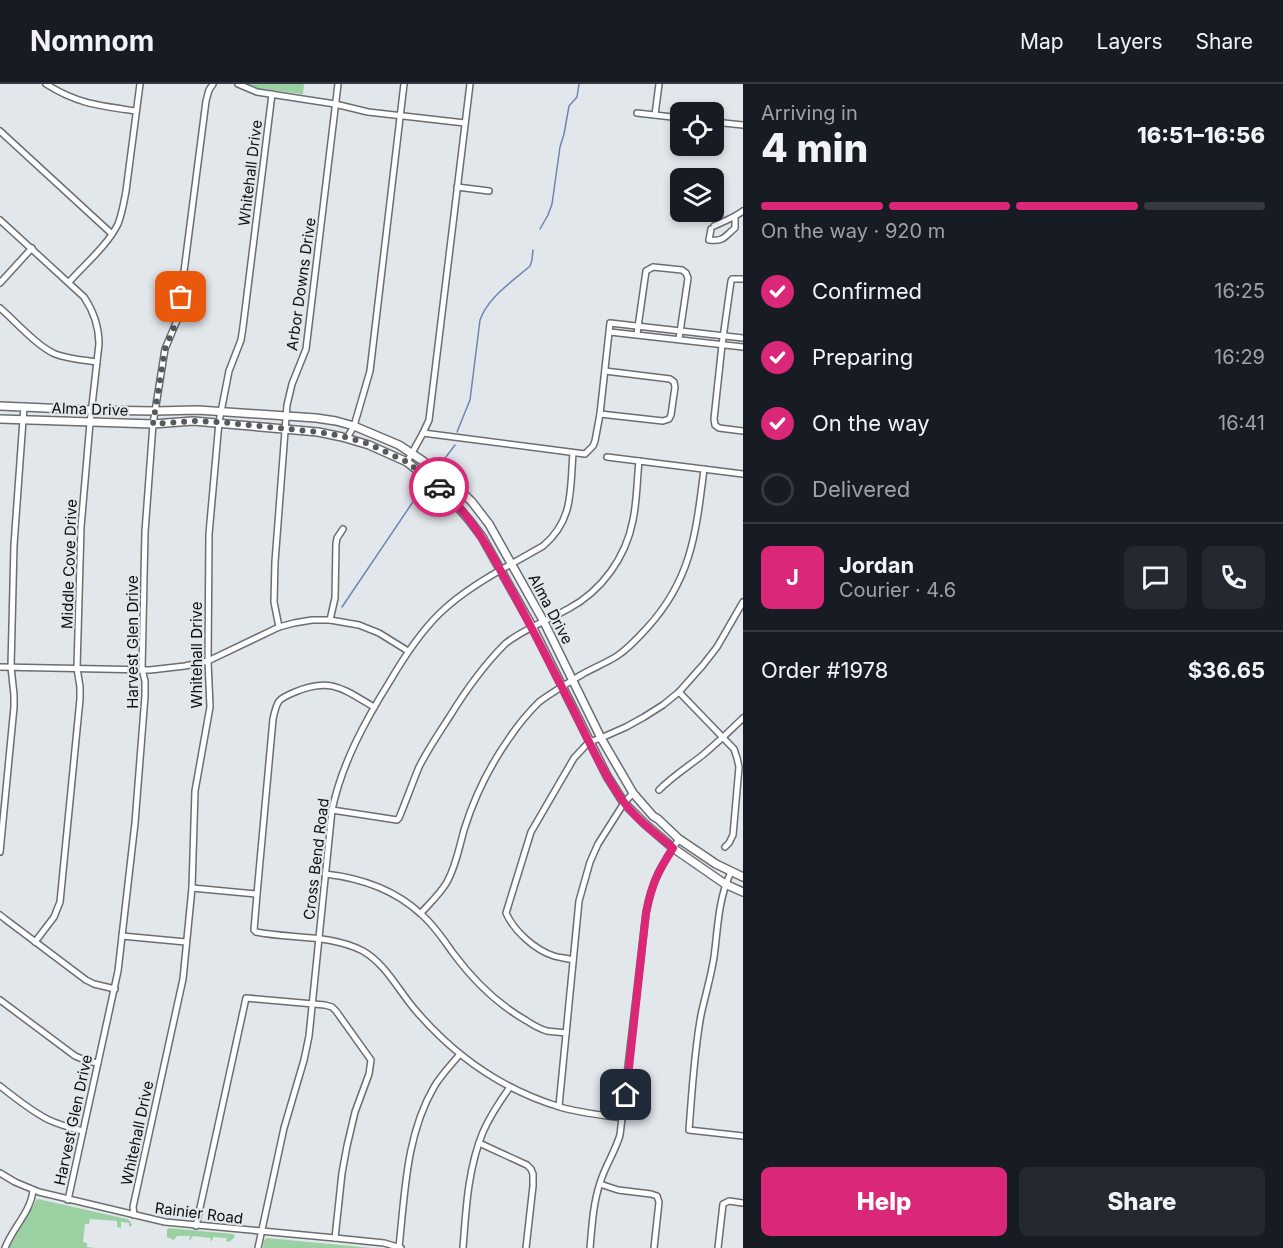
<!DOCTYPE html>
<meta charset="utf-8">
<style>
body{margin:0;font-family:Inter,sans-serif;background:#242831;color:#f1f3f6;height:100vh;display:flex;flex-direction:column;font-size:22px;white-space:nowrap}
*{box-sizing:border-box;margin:0}
p{font-size:20px;color:#9ea1a6}
.icon{flex:none;width:33px;height:33px;fill:none;stroke:currentColor;stroke-width:2;stroke-linecap:round;stroke-linejoin:round}
.map{position:relative;flex:1;overflow:hidden}
.side{display:flex;flex-direction:column;background:#171b24;width:540px}
.side>*{flex:none}
.tools{position:absolute;left:670px;top:18px;display:grid;gap:12px}
.tools a{display:grid;place-items:center;width:54px;height:54px;border-radius:9px;background:#171b24;box-shadow:0 3px 9px #0003;font-size:30px}
.pin{position:absolute;display:grid;place-items:center;width:51px;height:51px;color:#fff;margin:-26px;border-radius:12px;box-shadow:0 3px 9px #0006}
.courier{position:absolute;display:grid;place-items:center;width:60px;height:60px;margin:-30px;border:4px solid #db2777;border-radius:50%;background:#fff;color:#222;box-shadow:0 2px 8px #0007}
.summary em{font-style:normal;font-weight:800}
.summary div{display:flex;flex-direction:column-reverse}
.summary{display:flex;align-items:center;justify-content:space-between;height:102px;padding:0 18px}
h1{font-size:39px;font-weight:800;line-height:45px}
.bar{display:grid;grid-template-columns:repeat(4,1fr);gap:9px 6px;align-content:center;height:72px;padding:0 18px}
.bar i{height:8px;border-radius:4px;background:#363941}
.bar .on{background:#db2777}
.bar p{grid-column:span 4}
.line{display:flex;align-items:center;gap:15px;padding:0 18px;border-top:2px solid #363941}
.line div{flex:1}
.round{display:grid;place-items:center;flex:none;width:63px;height:63px;border-radius:9px;background:#242831}
ol{padding:0 18px;list-style:none}
li{display:flex;align-items:center;gap:18px;height:66px}
li p{margin-inline-start:auto}
li .icon{padding:6px;border-radius:50%;background:#db2777;color:#fff;stroke-width:4}
li:last-child{color:#9ea1a6}
li i{width:33px;height:33px;border:3px solid #363941;border-radius:50%}
.button{display:flex;gap:12px;margin-top:auto;padding:12px 18px}
.button a{flex:1;height:69px;border-radius:9px;background:#db2777;color:#fff;font-size:24px;font-weight:800;line-height:69px;text-align:center}
.button a+a{background:#242831;color:#f1f3f6}
header{display:flex;align-items:center;gap:36px;box-sizing:border-box;height:84px;padding:0 30px;background:#171b24;border-bottom:2px solid #363941}
header strong{font-size:28px}
nav{display:flex;gap:33px;margin-inline-start:auto;font-size:21px}
main{display:flex;flex:1;min-height:0}
.map>svg:first-child{display:block}
.green{fill:#9bd1a2}
.lines{fill:none;stroke-linecap:round;stroke-linejoin:round}
.stream{stroke:#6f85b2;stroke-width:1.5}
.minor-casing{stroke:#6a6e73;stroke-width:8}
.major-casing{stroke:#6a6e73;stroke-width:10}
.minor{stroke:#fff;stroke-width:5}
.major{stroke:#fff;stroke-width:7}
.done{stroke:#575a5c;stroke-width:6;stroke-dasharray:0 10.8}
.route{stroke:#db2777;stroke-width:8}
.labels{text-anchor:middle;dominant-baseline:central;stroke-width:4.5;stroke-linejoin:round;paint-order:stroke}
.street-label{font-size:15px;fill:#0c0e0f;stroke:#e2e7ec}
</style>
<header>
<strong>Nomnom</strong>
<nav><a>Map</a><a>Layers</a><a>Share</a></nav>
</header>
<main>
<div class="map">
<svg width="743" height="1164" viewBox="0 0 743 1164">
<rect width="100%" height="100%" fill="#e2e7ec"/>
<g class="green">
<path d="M245 0H304L303 10 255 4Z"/>
<path d="M38 1115 127 1135 130 1137 132 1141 129 1143V1139L121 1138V1144L117 1143V1137L90 1135 89 1140H85L83 1158 87 1159V1163L96 1164H9C17 1147 29 1133 36 1116Z"/>
<path d="M169 1144 233 1150 235 1152 234 1154 229 1158 226 1157 227 1154 214 1153 211 1157H210L211 1154 193 1152 190 1156H189L190 1152H177L174 1156 167 1153V1146Z"/>
<path d="M267 1154 372 1164H263L264 1156Z"/>
</g>
<g class="lines">
<g class="stream">
<path d="M540 145 548 131 552 120 560 63 564 50 569 22 577 13 579 0"/>
<path d="M457 348 470 316 480 236C488 213 512 198 530 182L532 176 533 166"/>
<path d="M439 382 455 361"/>
<path d="M342 523 425 400"/>
</g>
<g class="minor-casing">
<g id="minor">
<path d="M46 0C77 20 101 22 136 27"/>
<path d="M238 0 257 8 335 20 368 28 465 39"/>
<path d="M637 29 681 34"/>
<path d="M655 31 659 0"/>
<path d="M714 38 743 41"/>
<path d="M0 47 112 150"/>
<path d="M457 103 489 107"/>
<path d="M0 136 84 213C94 228 99 242 99 260L90 339 81 443 77 584 80 603V615L60 818 54 833 35 858"/>
<path d="M714 142C724 137 734 134 743 127"/>
<path d="M711 145 709 156C724 158 725 152 735 144V133"/>
<path d="M743 195H732L731 197 722 261 714 335 715 341 719 344 743 347"/>
<path d="M69 198C85 180 107 162 118 140 122 130 124 118 126 107L140 0"/>
<path d="M0 199 32 164"/>
<path d="M0 224C15 237 37 262 55 270 68 275 83 276 97 278"/>
<path d="M610 248 743 263"/>
<path d="M637 250 646 187 653 183 682 186 686 189 688 194 679 255"/>
<path d="M600 330 663 337 669 335 671 331 675 303 674 298 670 295 605 287"/>
<path d="M423 349 585 370 593 362 595 357 600 330 610 239 743 254"/>
<path d="M347 354 354 342 370 287 404 0"/>
<path d="M607 373 743 390"/>
<path d="M407 378 423 349 429 336 470 0"/>
<path d="M330 536 335 514 336 460 337 454 343 445"/>
<path d="M279 543 274 518 275 478 287 321 292 300 306 265 338 0"/>
<path d="M0 583 150 586 185 582 208 577 279 543 294 539 312 536H330L359 541 379 549 408 567"/>
<path d="M679 608 734 665 737 674 739 683 733 751 729 759 725 763"/>
<path d="M374 623C343 605 331 593 295 608 278 615 277 616 273 635L257 810 254 846 256 848C291 855 330 850 363 867 387 881 399 908 417 928 455 972 504 1006 560 1023 580 1029 602 1031 623 1034"/>
<path d="M659 706C673 692 689 682 704 670 718 658 731 646 743 634"/>
<path d="M332 726 397 736 399 734C406 717 412 700 419 683 428 665 439 649 450 632 466 606 483 582 505 560 520 547 550 535 568 525 602 507 626 473 633 436 637 417 637 396 639 377"/>
<path d="M0 768 14 623V611L11 583 14 461 24 322"/>
<path d="M731 788C718 815 718 844 714 873 711 893 705 912 701 931 694 969 692 1008 689 1046L743 1052"/>
<path d="M325 790C361 794 394 805 421 830 434 841 443 855 453 869 473 896 497 920 527 937 533 941 540 945 547 947 553 948 560 948 566 949"/>
<path d="M192 804 257 810"/>
<path d="M421 829C430 819 440 810 447 798 456 782 459 764 464 746 474 714 490 681 510 653 518 641 529 628 539 618 551 609 568 599 581 591 593 584 606 579 617 572 629 564 638 554 647 544 692 495 696 448 704 385"/>
<path d="M0 831 5 835 86 896 94 900 115 905"/>
<path d="M122 852 186 858"/>
<path d="M573 876C567 874 560 874 554 872 535 866 514 847 506 829L531 748 574 674 589 658 601 654 626 643 644 633 663 621 679 608 703 581 717 563 743 518"/>
<path d="M0 916 75 972 87 977 98 979"/>
<path d="M0 1002C15 1014 30 1026 47 1035 59 1041 71 1044 83 1047"/>
<path d="M559 1022 579 817 590 778 598 760 624 719 633 709"/>
<path d="M479 1059 527 1081 531 1085 533 1090V1102L526 1164"/>
<path d="M0 1089 15 1098 39 1108 165 1138 335 1154 384 1159 401 1164"/>
<path d="M600 1100 618 1106 651 1110 657 1112 659 1118 654 1164"/>
<path d="M68 1116 118 887 135 739 145 612V597L142 585 145 448 153 340 165 265 178 234 206 17 209 6 213 0"/>
<path d="M134 1131 133 1123 183 895 192 804 195 707 210 623 208 577 209 450 219 338 229 287 241 256 243 243 272 10"/>
<path d="M196 1142 246 914 325 921 332 923 336 927 371 976 369 990 355 1028 347 1062 342 1089 335 1154"/>
<path d="M399 1163C405 1109 406 1051 434 1003 441 991 451 981 460 970"/>
<path d="M5 1164C13 1143 31 1128 33 1106"/>
<path d="M258 1164 284 1044 304 976 309 952 332 726C342 679 365 637 390 597 404 573 419 550 439 530 469 501 507 483 543 462 574 436 570 406 573 369"/>
<path d="M463 1164C466 1125 468 1084 483 1048 490 1032 500 1017 510 1003"/>
<path d="M590 1164C592 1142 593 1120 600 1099 605 1082 615 1068 620 1051L646 829C652 796 661 782 679 755"/>
<path d="M718 1164 723 1120 729 1117 743 1119"/>
</g>
</g>
<g class="major-casing">
<g id="major">
<path d="M0 322 91 326 155 327 198 326 316 334 336 337 354 342 399 361 423 377 456 402 472 418 489 440 544 538 601 654 633 709 653 732 658 735 679 755 716 780 743 793"/>
<path d="M0 335 153 340 193 337 318 348 342 353 369 361 407 378 446 409 470 437 482 453 533 544 607 692 624 719 645 740 673 764 725 800 743 808"/>
</g>
</g>
<use href="#minor" class="minor"/>
<use href="#major" class="major"/>
</g>
<g class="lines">
<path class="done" d="M181 213 178 234 165 265 153 340 193 337 219 338 318 348 342 352 369 360 407 378 439 403"/>
<path class="route" d="M439 403C467 427 486 459 503 491 528 535 550 580 573 625 588 656 603 689 623 717 636 735 656 750 673 764 657 789 652 800 646 829L626 1011"/>
</g>
<g class="labels">
<g class="street-label">
<text transform="translate(250 89) rotate(-83)">Whitehall Drive</text>
<text transform="translate(301 200) rotate(-82)">Arbor Downs Drive</text>
<text transform="translate(90 325) rotate(2)">Alma Drive</text>
<text transform="translate(69 480) rotate(-88)">Middle Cove Drive</text>
<text transform="translate(551 525) rotate(62)">Alma Drive</text>
<text transform="translate(132 558) rotate(-90)">Harvest Glen Drive</text>
<text transform="translate(196 571) rotate(-90)">Whitehall Drive</text>
<text transform="translate(316 775) rotate(-83)">Cross Bend Road</text>
<text transform="translate(73 1036) rotate(-78)">Harvest Glen Drive</text>
<text transform="translate(137 1049) rotate(-78)">Whitehall Drive</text>
<text transform="translate(199 1129) rotate(7)">Rainier Road</text>
</g>
</g>
</svg>
<div class="tools">
<a><svg class="icon" aria-label="locate" viewBox="0 0 24 24"><circle cx="12" cy="12" r="6"/><path d="M12 2v4M12 18v4M2 12h4M18 12h4"/></svg></a>
<a><svg class="icon" aria-label="layers" viewBox="0 0 24 24"><path d="M12 4l9 5-9 5-9-5zM3 14l9 5 9-5"/></svg></a>
</div>
<div class="pin" style="left:181px;top:213px;background:#ea580c"><svg class="icon" aria-label="bag" viewBox="0 0 24 24"><path d="M5 8h14l-1 12H6zM9 8a3 3 0 0 1 6 0"/></svg></div>
<div class="pin" style="left:626px;top:1011px;background:#1f2937"><svg class="icon" aria-label="home" viewBox="0 0 24 24"><path d="M3 11l9-7 9 7M6 9v11h12V9"/></svg></div>
<div class="courier" style="left:439px;top:403px"><svg class="icon" aria-label="car" viewBox="0 0 24 24"><path d="M5 17H2v-5l4-1 3-4h7l3 4 3 1v5h-3M9 17h6M6 11h13"/><circle cx="7" cy="17" r="2"/><circle cx="17" cy="17" r="2"/></svg></div>
</div>
<section class="side">
<div class="summary"><div><h1>4 min</h1><p>Arriving in</p></div><em>16:51–16:56</em></div>
<div class="bar"><i class="on"></i><i class="on"></i><i class="on"></i><i></i><p>On the way · 920 m</p></div>
<ol>
<li><svg class="icon" aria-label="check" viewBox="0 0 24 24"><path d="M5 12l5 5 9-10"/></svg>Confirmed<p>16:25</p></li>
<li><svg class="icon" aria-label="check" viewBox="0 0 24 24"><path d="M5 12l5 5 9-10"/></svg>Preparing<p>16:29</p></li>
<li><svg class="icon" aria-label="check" viewBox="0 0 24 24"><path d="M5 12l5 5 9-10"/></svg>On the way<p>16:41</p></li>
<li><i></i>Delivered</li>
</ol>
<div class="line" style="height:108px"><b class="round" style="background:#db2777;color:#fff">J</b><div><b>Jordan</b><p>Courier · 4.6</p></div><a class="round"><svg class="icon" aria-label="chat" viewBox="0 0 24 24"><path d="M4 5h16v11H9l-5 4z"/></svg></a><a class="round"><svg class="icon" aria-label="phone" viewBox="0 0 24 24"><path d="M5 4h4l2 5-3 2q2 4 5 5l2-3 5 2v4C11 20 4 13 5 4z"/></svg></a></div>
<div class="line" style="height:78px"><div>Order #1978</div><b>$36.65</b></div>
<div class="button"><a>Help</a><a>Share</a></div>
</section>
</main>
